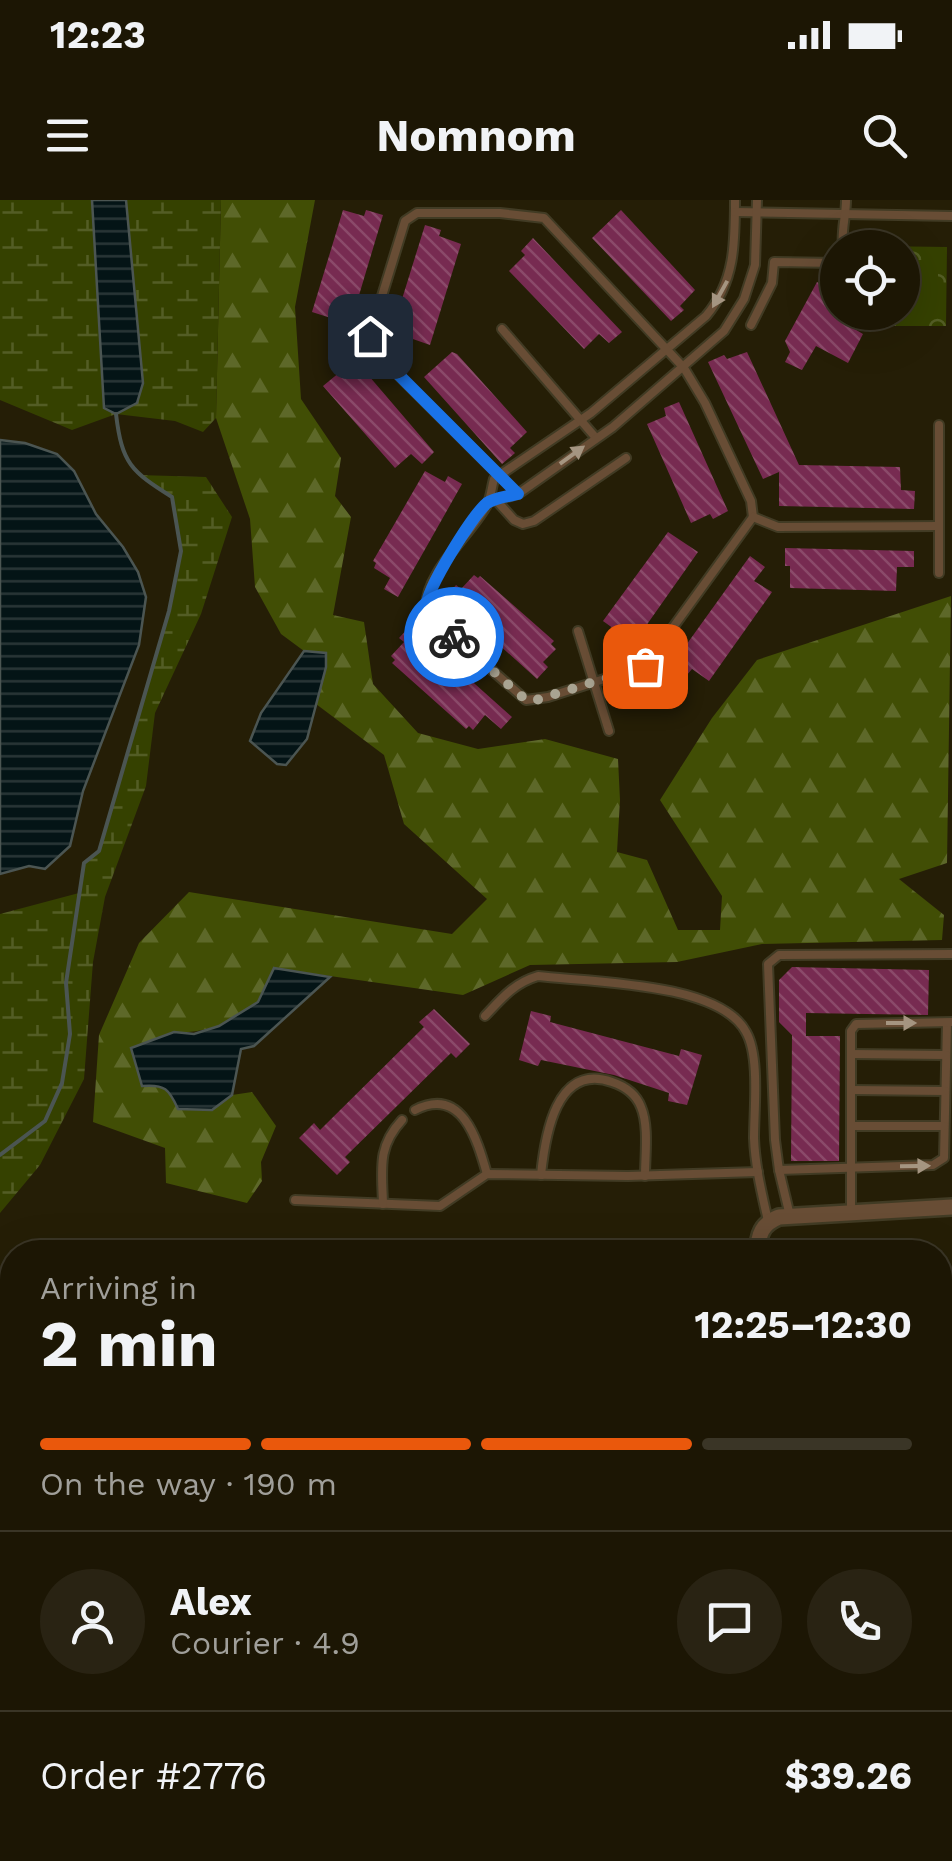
<!DOCTYPE html>
<meta charset="utf-8">
<style>
body{margin:0;font-family:"Work Sans",sans-serif;background:#292313;color:#f1f3f6;height:100vh;display:flex;flex-direction:column;font-size:38px;white-space:nowrap}
*{box-sizing:border-box;margin:0}
p{font-size:32px;color:#a09f9a}
.icon{flex:none;width:55px;height:55px;fill:none;stroke:currentColor;stroke-width:2;stroke-linecap:round;stroke-linejoin:round}
.map{position:relative;flex:1;overflow:hidden}
.details{position:absolute;left:0px;top:1040px;width:952px;height:622px;display:flex;flex-direction:column;background:#1c1604;border-radius:40px 40px 0 0;box-shadow:0 10px 40px #0002,0 0 0 2px #3a3526}
.details>*{flex:none}
.fabs{position:absolute;left:820px;top:30px;display:grid;gap:20px}
.fabs a{display:grid;place-items:center;width:100px;height:100px;border-radius:50%;background:#1c1604;box-shadow:0 10px 40px #0002,0 0 0 2px #3a3526;font-size:50px}
.pin{position:absolute;display:grid;place-items:center;width:85px;height:85px;color:#fff;margin:-42px;border-radius:20px;box-shadow:0 5px 15px #0006}
.courier{position:absolute;display:grid;place-items:center;width:100px;height:100px;margin:-50px;border:8px solid #1a73e8;border-radius:50%;background:#fff;color:#222;box-shadow:0 2px 12px #0007}
.head em{font-style:normal;font-weight:700}
.head div{display:flex;flex-direction:column-reverse}
.head{display:flex;align-items:center;justify-content:space-between;height:170px;padding:0 40px}
h1{font-size:65px;font-weight:700;line-height:75px}
.bar{display:grid;grid-template-columns:repeat(4,1fr);gap:15px 10px;align-content:center;height:120px;padding:0 40px}
.bar i{height:12px;border-radius:8px;background:#3a3526}
.bar .on{background:#ea580c}
.bar p{grid-column:span 4}
.line{display:flex;align-items:center;gap:25px;padding:0 40px;border-top:2px solid #3a3526}
.line div{flex:1}
.round{display:grid;place-items:center;flex:none;width:105px;height:105px;border-radius:52px;background:#292313}
.status{display:flex;justify-content:space-between;align-items:center;height:70px;padding:0 50px;background:#1c1604;direction:ltr}
.status svg{height:28px;fill:currentColor}
header{display:flex;justify-content:space-between;align-items:center;height:130px;padding:0 40px;background:#1c1604;font-size:45px;font-weight:700}
.map>svg:first-child{display:block}
.grass{fill:url(#grass-tufts)}
.forest{fill:url(#forest-firs)}
.wetland{fill:url(#wetland-marsh)}
.park{fill:url(#park-crowns)}
.garden{fill:#354100}
.water{fill:url(#water-rules);stroke:#4b5552;stroke-width:2.5}
.lines{fill:none;stroke-linecap:round;stroke-linejoin:round}
.stream{stroke:#4b5552;stroke-width:4}
.building{fill:url(#building-back-hatch)}
.service-casing{stroke:#413b24;stroke-width:12}
.minor-casing{stroke:#413b24;stroke-width:20}
.service{stroke:#684d35;stroke-width:8}
.minor{stroke:#684d35;stroke-width:15}
.oneway{fill:#a59581}
.done{stroke:#a9a492;stroke-width:10;stroke-dasharray:0 18}
.route{stroke:#1a73e8;stroke-width:12}
</style>
<div class="status"><b>12:23</b><svg viewBox="0 0 49 12"><path d="M0 12V9h3v3zM5 12V6h3v6zM10 12V3h3v9zM15 12V0h3v12zM26 1h20v11H26zM47 4h2v5h-2z"/></svg></div>
<header><svg class="icon" aria-label="menu" viewBox="0 0 24 24"><path d="M4 6h16M4 12h16M4 18h16"/></svg>Nomnom<svg class="icon" aria-label="search" viewBox="0 0 24 24"><circle cx="10" cy="10" r="6"/><path d="M15 15l6 6"/></svg></header>
<div class="map">
<svg width="952" height="1661" viewBox="0 0 952 1661">
<defs>
<pattern id="grass-tufts" width="24" height="20" patternUnits="userSpaceOnUse" patternTransform="scale(2.5)"><rect width="24" height="20" fill="#354100"/><path d="M3 7l-1-3M5 7V3M7 7l1-3M15 17l-1-3M17 17v-4M19 17l1-3" fill="none" stroke="#535d25"/></pattern>
<pattern id="forest-firs" width="22" height="20" patternUnits="userSpaceOnUse" patternTransform="scale(2.5)"><rect width="22" height="20" fill="#414e05"/><path d="M5 1l3.5 6h-7zM16 11l3.5 6h-7z" fill="#5d6829"/></pattern>
<pattern id="wetland-marsh" width="20" height="14" patternUnits="userSpaceOnUse" patternTransform="scale(2.5)"><rect width="20" height="14" fill="#354100"/><path d="M1 5h8M5 5V1M11 12h8M15 12V8" fill="none" stroke="#535d25"/></pattern>
<pattern id="park-crowns" width="20" height="18" patternUnits="userSpaceOnUse" patternTransform="scale(2.5)"><rect width="20" height="18" fill="#354100"/><path d="M2 6a3 3 0 1 1 6 0M12 15a3 3 0 1 1 6 0" fill="none" stroke="#535d25"/></pattern>
<pattern id="water-rules" width="6" height="5" patternUnits="userSpaceOnUse" patternTransform="scale(2.5)"><rect width="6" height="5" fill="#041416"/><path d="M0 2.5h6" fill="none" stroke="#293637"/></pattern>
<pattern id="building-back-hatch" width="6" height="6" patternUnits="userSpaceOnUse" patternTransform="scale(2.5)"><rect width="6" height="6" fill="#772b51"/><path d="M-1 5l2 2M0 0l6 6M5-1l2 2" fill="none" stroke="#8b4a6a"/></pattern>
</defs>
<rect width="100%" height="100%" fill="#251e06"/>
<path class="grass" d="M329 1650H409L423 1661H320Z"/>
<g class="forest">
<path d="M221 0H315L295 107 301 199 341 258 335 296 351 317 333 415 364 422 373 484 418 533 478 549 545 539 618 559 620 600 617 652 647 660 678 730H720L722 696 660 600 712 518 757 460 951 396 947 663 899 679 944 715 942 740 762 744 677 762 530 765 463 795 274 768C269 779 264 796 256 804 234 823 203 834 174 832L142 886 161 885 212 910 232 895 252 892 276 926 261 962 262 981 247 1003 166 983 165 948 93 922 99 835 139 743 189 692 452 734 487 699 404 624 384 555 316 504 326 467V453L304 451 281 434 255 387 250 319 216 218Z"/>
<path d="M0 1083 12 1084V1141L0 1159Z"/>
<path d="M940 1278 952 1297V1549L940 1545Z"/>
<path d="M447 1650H565L556 1661H458Z"/>
<path d="M603 1650H860L873 1661H593Z"/>
</g>
<g class="wetland">
<path d="M0 0H92L104 208 129 47 126 0H221L216 218 203 232 175 221 116 214 72 230 0 200Z"/>
<path d="M138 275 206 277 232 317 201 414 155 513 146 586 105 697 93 762 84 879 40 965 0 1013V714L79 693 84 663 99 650 169 411 181 351 172 297Z"/>
</g>
<path class="park" d="M875 46 947 47 946 126H875V113L902 112V48Z"/>
<rect class="garden" x="915" y="60" width="23" height="51"/>
<g class="water">
<path d="M92 0H126L143 183 137 203 116 214 104 208Z"/>
<path d="M0 240 25 243 57 254 74 271 96 314 123 347 138 372 146 397 139 445 83 591 70 646 45 669 29 666 0 674Z"/>
<path d="M304 451 326 453V467L307 539 286 565 277 564 250 541 261 513Z"/>
<path d="M274 768 330 777 254 846 241 849 232 895 212 910 178 909C169 889 165 884 142 886L131 848 174 832 194 834 219 826 258 802Z"/>
</g>
<g class="lines">
<path class="stream" d="M0 955 45 921 62 883 70 834 66 783 84 663 99 651 169 411 181 351 172 297C131 271 122 264 116 214"/>
</g>
<g class="building">
<path d="M343 10 364 16 366 10 383 15 348 132 332 127 334 119 312 112Z"/>
<path d="M621 10 695 90 680 106 684 110 671 121 592 38Z"/>
<path d="M425 25 441 30 439 36 461 44 430 145 410 138 406 147 389 141Z"/>
<path d="M533 38 622 132 609 143 599 134 584 149 509 71 525 55 521 51Z"/>
<path d="M817 82 838 93V110L834 117 863 134 848 163 816 146 802 170 785 162 790 152 785 141Z"/>
<path d="M452 152 457 154 527 232 510 248 515 253 502 264 424 177Z"/>
<path d="M747 152 799 265 900 267 901 290 915 291 914 309 779 306V272L763 279 708 162 724 155 727 159Z"/>
<path d="M351 155 434 252 422 264 411 254 395 268 323 186 340 172 336 167Z"/>
<path d="M679 202 728 311 713 319 710 314 691 323 647 224 666 216 664 208Z"/>
<path d="M425 271 445 282 448 276 462 284 398 397 384 389 390 378 374 368 376 363 373 361Z"/>
<path d="M668 332 698 352 629 450 615 441 621 434 603 421Z"/>
<path d="M785 348 914 351V367H897L896 391 790 388V366H785Z"/>
<path d="M750 356 765 367 754 381 772 392 709 481 692 469 680 483 666 473Z"/>
<path d="M474 375 478 378 480 376 554 441 551 444 556 449 543 462 548 467 537 479 446 397 456 385 461 389Z"/>
<path d="M410 426 512 517 501 529 485 515 473 530 469 526 466 529 392 463 395 460 391 456 404 442 399 438Z"/>
<path d="M792 767 929 770 928 815 806 813V836H840L839 961H791L792 835 779 822V780Z"/>
<path d="M434 809 470 844 456 858 451 853 345 957 350 962 337 975 299 938 314 923 320 930 424 827 419 822Z"/>
<path d="M531 811 551 816 550 822 679 856 681 849 702 855 687 905 668 901 669 893 614 875 541 860 538 866 519 860Z"/>
<path d="M12 1538V1587L0 1577V1552Z"/>
</g>
<g class="lines">
<g class="service-casing">
<g id="service">
<path d="M735 0C735 43 735 82 706 116L591 213 494 279C492 286 491 296 488 303 472 334 425 372 426 408L437 422 526 500 548 497 645 466 753 317"/>
<path d="M735 12 952 16"/>
<path d="M843 48C841 30 846 17 846 0"/>
<path d="M751 125 772 83 774 62 838 63"/>
<path d="M502 129 596 238"/>
<path d="M518 294 371 148 370 135 405 21 417 13H500L544 18 684 168 705 203 751 301 753 317"/>
<path d="M496 300 514 320 523 324 534 321 626 258"/>
<path d="M488 302 518 294 613 227 724 131 744 99 755 65 757 0"/>
<path d="M753 317 778 327 939 326"/>
<path d="M939 373V225"/>
<path d="M578 431 609 531"/>
<path d="M485 816C502 798 514 783 538 776 588 782 720 782 746 832 760 856 754 910 754 938 755 966 762 994 768 1021"/>
<path d="M947 823 944 958 933 965 779 970 775 940 768 764 779 755 952 754"/>
<path d="M851 854 946 855"/>
<path d="M851 890 945 891"/>
<path d="M415 910C462 886 477 939 487 974"/>
<path d="M851 926H944"/>
<path d="M779 970 790 1016"/>
<path d="M541 975C545 936 556 862 612 882 624 886 636 894 641 907 649 926 645 955 645 976"/>
<path d="M295 1000 440 1006 487 974 628 976 758 972"/>
<path d="M383 1004C382 969 377 947 402 920"/>
<path d="M851 1012V831L856 824 952 822"/>
<path d="M0 1299 12 1307"/>
<path d="M0 1380H12"/>
<path d="M0 1437 12 1427"/>
<path d="M0 1496C8 1508 13 1519 0 1529"/>
<path d="M0 1610 12 1620"/>
<path d="M48 1650 61 1661"/>
<path d="M932 1661 933 1650"/>
</g>
</g>
<g class="minor-casing">
<g id="minor">
<path d="M758 1052C758 1034 762 1024 779 1017L952 1007"/>
<path d="M940 1256H952"/>
<path d="M304 1661 314 1650"/>
<path d="M577 1661 586 1650"/>
</g>
</g>
<use href="#service" class="service"/>
<use href="#minor" class="minor"/>
</g>
<defs><path id="oneway-solid" d="M-6-.8H1V-3.2L6.5 0L1 3.2V.8H-6Z" transform="scale(2.5)"/></defs>
<g class="oneway">
<use href="#oneway-solid" transform="translate(720 94) rotate(119)"/>
<use href="#oneway-solid" transform="translate(572 255) rotate(-36)"/>
<use href="#oneway-solid" transform="translate(901 823)"/>
<use href="#oneway-solid" transform="translate(915 966) rotate(-1)"/>
</g>
<g class="lines">
<path class="done" d="M454 437 526 500 533 501 645 466"/>
<path class="route" d="M370 136 372 148 518 294C509 296 494 298 487 303 472 316 426 389 426 408L454 437"/>
</g>
</svg>
<div class="fabs">
<a><svg class="icon" aria-label="locate" viewBox="0 0 24 24"><circle cx="12" cy="12" r="6"/><path d="M12 2v4M12 18v4M2 12h4M18 12h4"/></svg></a>
</div>
<div class="pin" style="left:645px;top:466px;background:#ea580c"><svg class="icon" aria-label="bag" viewBox="0 0 24 24"><path d="M5 8h14l-1 12H6zM9 8a3 3 0 0 1 6 0"/></svg></div>
<div class="pin" style="left:370px;top:136px;background:#1f2937"><svg class="icon" aria-label="home" viewBox="0 0 24 24"><path d="M3 11l9-7 9 7M6 9v11h12V9"/></svg></div>
<div class="courier" style="left:454px;top:437px"><svg class="icon" aria-label="bike" viewBox="0 0 24 24"><circle cx="6" cy="16" r="4"/><circle cx="18" cy="16" r="4"/><path d="M6 16l4-8h5l3 8M10 8l3 8H6M13 5h3"/></svg></div>
<section class="details">
<div class="head"><div><h1>2 min</h1><p>Arriving in</p></div><em>12:25–12:30</em></div>
<div class="bar"><i class="on"></i><i class="on"></i><i class="on"></i><i></i><p>On the way · 190 m</p></div>
<div class="line" style="height:180px"><a class="round"><svg class="icon" aria-label="person" viewBox="0 0 24 24"><circle cx="12" cy="8" r="4"/><path d="M4 21q1-7 8-7t8 7"/></svg></a><div><b>Alex</b><p>Courier · 4.9</p></div><a class="round"><svg class="icon" aria-label="chat" viewBox="0 0 24 24"><path d="M4 5h16v11H9l-5 4z"/></svg></a><a class="round"><svg class="icon" aria-label="phone" viewBox="0 0 24 24"><path d="M5 4h4l2 5-3 2q2 4 5 5l2-3 5 2v4C11 20 4 13 5 4z"/></svg></a></div>
<div class="line" style="height:130px"><div>Order #2776</div><b>$39.26</b></div>
</section>
</div>
